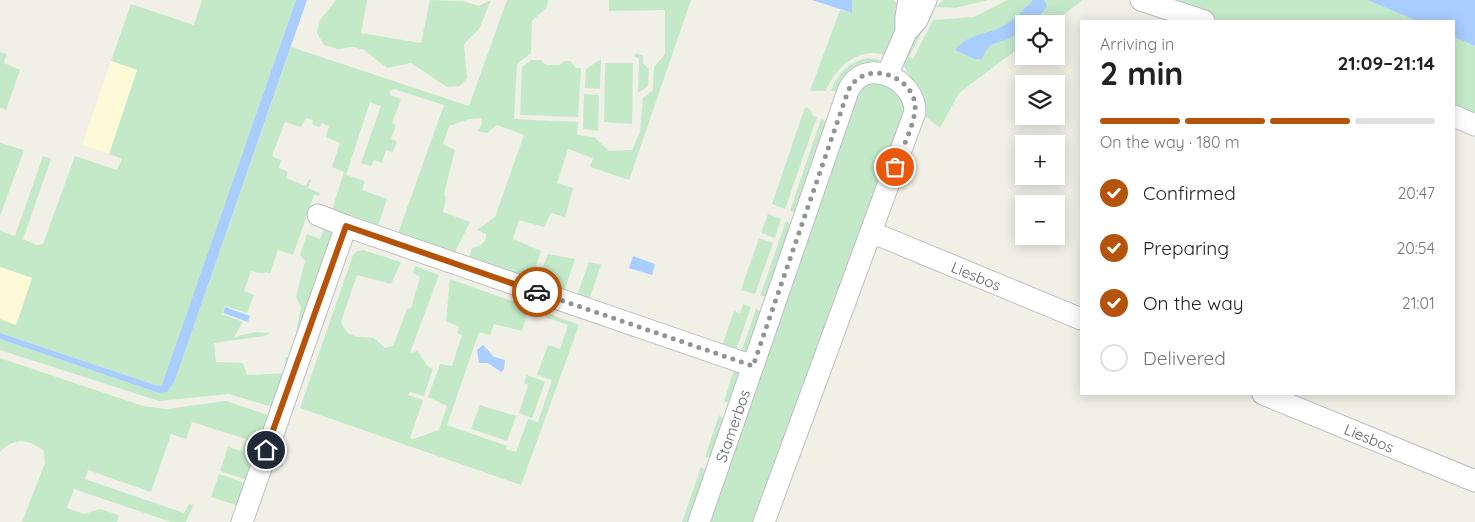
<!DOCTYPE html>
<meta charset="utf-8">
<style>
body{margin:0;font-family:Quicksand,sans-serif;background:#f2f2f2;color:#222;height:100vh;display:flex;flex-direction:column;font-size:19px;white-space:nowrap}
*{box-sizing:border-box;margin:0}
p{font-size:16px;color:#767676}
.icon{flex:none;width:28px;height:28px;fill:none;stroke:currentColor;stroke-width:2;stroke-linecap:round;stroke-linejoin:round}
.map{position:relative;flex:1;overflow:hidden}
.details{position:absolute;left:1080px;top:20px;width:375px;height:375px;display:flex;flex-direction:column;background:#fff;border-radius:0px;box-shadow:0 2px 12px #0003}
.details>*{flex:none}
.controls{position:absolute;left:1015px;top:15px;display:grid;gap:10px}
.controls a{display:grid;place-items:center;width:50px;height:50px;border-radius:0px;background:#fff;box-shadow:0 2px 12px #0003;font-size:25px}
.pin{position:absolute;display:grid;place-items:center;width:42px;height:42px;color:#fff;margin:-21px;border:2px solid #fff;border-radius:50%;box-shadow:0 1px 5px #0007}
.courier{position:absolute;display:grid;place-items:center;width:50px;height:50px;margin:-25px;border:4px solid #b45309;border-radius:50%;background:#fff;color:#222;box-shadow:0 1px 6px #0007}
.head em{font-style:normal;font-weight:700}
.head div{display:flex;flex-direction:column-reverse}
.head{display:flex;align-items:center;justify-content:space-between;height:85px;padding:0 20px}
h1{font-size:32px;font-weight:700;line-height:38px}
.bar{display:grid;grid-template-columns:repeat(4,1fr);gap:8px 5px;align-content:center;height:60px;padding:0 20px}
.bar i{height:6px;border-radius:4px;background:#e0e0e0}
.bar .selected{background:#b45309}
.bar p{grid-column:span 4}
ol{padding:0 20px;list-style:none}
li{display:flex;align-items:center;gap:15px;height:55px}
li p{margin-inline-start:auto}
li .icon{padding:5px;border-radius:50%;background:#b45309;color:#fff;stroke-width:4}
li:last-child{color:#767676}
li i{width:28px;height:28px;border:2px solid #e0e0e0;border-radius:50%}
.map>svg:first-child{display:block}
.green{fill:#c3e9c9}
.sand{fill:#fcf9d7}
.water{fill:#a9cdff}
.lines{fill:none;stroke-linecap:round;stroke-linejoin:round}
.minor-casing{stroke:#bbbec3;stroke-width:23}
.minor{stroke:#fff;stroke-width:21}
.done{stroke:#919394;stroke-width:5;stroke-dasharray:0 9}
.route{stroke:#b45309;stroke-width:6}
.labels{text-anchor:middle;dominant-baseline:central;stroke-width:4.5;stroke-linejoin:round;paint-order:stroke}
.street-label{font-size:15px;fill:#5e6168;stroke:#fff}
</style>
<div class="map">
<svg width="1475" height="522" viewBox="0 0 1475 522">
<rect width="100%" height="100%" fill="#f1f0e7"/>
<g class="green">
<path d="M202 0H296L165 380 162 385 158 386 0 333V319L16 325 32 278 0 267V231L15 236 43 156 51 159 23 239 37 245 43 244 75 156 117 170 122 159 109 154 137 70 111 61 131 4 194 25Z"/>
<path d="M336 0H367L361 33 421 43 430 0 463 1 479 6 491 0 479 29 464 44 467 78 460 86 447 87 411 63 387 68 364 50 353 47 338 49 324 45 317 33 320 20Z"/>
<path d="M507 0H548L547 7 532 21 531 53 517 64 514 119 578 122 577 135 594 137 609 151 632 150 640 132 643 98 653 90 654 67 665 54V10L609 11V0H691L629 180 590 167 593 158 568 149 557 183 573 188 565 217 551 213 544 227 519 220 513 239 541 251 531 283 468 261 472 248C480 246 487 243 486 234L477 230 495 217 524 135 497 125 487 133 478 131 482 124 481 118 470 119 449 126 443 144 455 150 444 194 446 198 443 212 470 222 453 256 397 236 444 105 394 89 390 91V95L401 99 392 123 396 125 391 139 397 141 393 152 386 150 382 163 374 160 371 166 361 163 381 106 370 102 346 175 365 181 362 190 387 199 377 229 331 213 344 172 332 167 340 143 326 137 329 126 322 123 319 127 312 124 313 120 306 118 301 127 285 122 272 156 281 160 279 168 288 172 286 178 306 186 309 179 311 180 308 188 320 193 319 196 314 195 293 255 278 250 270 273 265 272 264 274 251 271 244 291 254 295 247 313 225 306 222 314 243 322 234 337 255 332 271 333 265 336 214 343 216 362 243 363 247 375 286 373 285 357 293 360 294 364 276 404 272 407 229 394 159 401 0 350V339L159 393 167 392 174 383 291 47 469 106Z"/>
<path d="M852 0H893L902 6 896 30 885 55C857 47 835 68 826 91H810L840 10 852 13Z"/>
<path d="M943 0H988L955 8 935 7Z"/>
<path d="M1007 0H1083L1051 24H1024V44L959 93 940 128 921 113 913 83 903 64 923 16 931 15 909 57 913 59 933 20 974 17Z"/>
<path d="M1157 0H1367L1417 21H1221Z"/>
<path d="M1454 37 1475 46V119L1454 110Z"/>
<path d="M0 52 7 54 4 63 20 70 6 110 0 107Z"/>
<path d="M636 53 643 56V63L649 69 648 86 638 93 639 59 634 56Z"/>
<path d="M868 58 880 60 840 91H831C837 73 849 62 868 58Z"/>
<path d="M601 59 600 89 585 88 586 69Z"/>
<path d="M531 60H541L546 65H560L564 61H570L576 68H581L578 117 520 115 522 67Z"/>
<path d="M605 63H633L632 124 604 122Z"/>
<path d="M873 79 898 91 907 110 755 522H705L854 93Z"/>
<path d="M584 94 599 95 598 131 583 129Z"/>
<path d="M805 107 810 109 813 116 817 117 785 209 772 204Z"/>
<path d="M821 119 827 122 796 212 790 211Z"/>
<path d="M0 143 24 150 0 216Z"/>
<path d="M768 214 781 219 775 238 761 233Z"/>
<path d="M786 221 792 224 769 296H760Z"/>
<path d="M326 224 336 235 294 343 301 307 296 297 305 261 300 255 307 234 320 239Z"/>
<path d="M759 238 773 243 755 294 741 290Z"/>
<path d="M363 250 401 262 391 284 357 275 341 322C348 340 359 336 374 338L385 348 393 346 407 309 411 308 420 277 413 273 415 266 439 275 410 353 417 351 428 367 433 369 424 396 410 392 408 395 423 400 410 438 413 439 439 430 447 406 428 397 440 364 452 366 462 335 457 333 459 327 446 321 450 279 537 310 535 314 528 311 522 331 494 324 490 335 479 332 447 425 507 446 506 449 516 452 528 419 538 422 552 380 537 375 548 345 560 349 568 325 545 317 547 313 579 325 521 485 300 408 353 255 357 251Z"/>
<path d="M548 254 575 259 563 295 536 284Z"/>
<path d="M589 262 601 265 588 303 576 298Z"/>
<path d="M743 304 751 307 735 353 721 349 734 311 740 313Z"/>
<path d="M756 309 762 312 752 350 740 356Z"/>
<path d="M0 358 143 406 166 409 226 401 268 415 272 419 251 481 220 471 228 447 242 451 246 439 192 422 186 439 171 434 151 492 88 470 85 479 184 513 189 504 193 505 186 522H171L74 489 67 508 84 514 100 509 119 515 117 522H22L45 463 44 451C29 439 14 437 0 452Z"/>
<path d="M735 367 741 375 732 401 729 403 724 401Z"/>
<path d="M527 375 545 382 532 418 519 413 528 385 524 383Z"/>
<path d="M480 405 516 416 507 441 471 429Z"/>
<path d="M719 415 725 420 711 458 705 457Z"/>
<path d="M701 467 708 471 692 522H682Z"/>
<path d="M219 474 250 485 242 507 211 497Z"/>
</g>
<g class="sand">
<path d="M111 61 137 70 109 154 82 145Z"/>
<path d="M0 267 32 278 16 325 0 319Z"/>
</g>
<g class="water">
<path d="M296 0H307L174 383 167 392 159 393 0 339V333L158 386 162 385Z"/>
<path d="M812 0H852V13Z"/>
<path d="M1033 0H1044L1047 6C1042 13 1033 24 1024 24V27C1020 31 1015 35 1010 38 995 45 990 40 982 59H975L955 50C968 34 981 36 999 28 1013 22 1022 11 1033 0Z"/>
<path d="M1367 0H1475V46L1454 37V21H1417Z"/>
<path d="M633 256 655 264 652 275 629 268Z"/>
<path d="M225 307 250 316 248 322 223 313Z"/>
<path d="M483 345 494 357 505 360 504 369 501 372 488 363H479L477 350Z"/>
</g>
<g class="lines">
<g class="minor-casing">
<g id="minor">
<path d="M1141 0 1204 21"/>
<path d="M906 32V17L909 0"/>
<path d="M887 75 906 32 917 20 926 0"/>
<path d="M1454 116 1475 125"/>
<path d="M318 215 346 226"/>
<path id="s1" d="M871 232 1081 319"/>
<path id="s2" d="M1263 394 1475 481"/>
<path d="M242 522 346 226 753 366"/>
<path id="s3" d="M699 522 848 91C864 55 915 78 915 112L764 522"/>
</g>
</g>
<use href="#minor" class="minor"/>
</g>
<g class="lines">
<path class="done" d="M537 292 753 366 848 91C863 59 911 74 915 104 917 120 901 151 895 167"/>
<path class="route" d="M266 450 346 226 537 292"/>
</g>
<g class="labels">
<g class="street-label">
<text stroke="none"><textPath href="#s1" startOffset="114">Liesbos</textPath></text>
<text stroke="none"><textPath href="#s3" startOffset="102">Stamerbos</textPath></text>
<text stroke="none"><textPath href="#s2" startOffset="115">Liesbos</textPath></text>
</g>
</g>
</svg>
<div class="controls">
<a><svg class="icon" aria-label="locate" viewBox="0 0 24 24"><circle cx="12" cy="12" r="6"/><path d="M12 2v4M12 18v4M2 12h4M18 12h4"/></svg></a>
<a><svg class="icon" aria-label="layers" viewBox="0 0 24 24"><path d="M12 4l9 5-9 5-9-5zM3 14l9 5 9-5"/></svg></a>
<a>+</a>
<a>−</a>
</div>
<div class="pin" style="left:895px;top:167px;background:#ea580c"><svg class="icon" aria-label="bag" viewBox="0 0 24 24"><path d="M5 8h14l-1 12H6zM9 8a3 3 0 0 1 6 0"/></svg></div>
<div class="pin" style="left:266px;top:450px;background:#1f2937"><svg class="icon" aria-label="home" viewBox="0 0 24 24"><path d="M3 11l9-7 9 7M6 9v11h12V9"/></svg></div>
<div class="courier" style="left:537px;top:292px"><svg class="icon" aria-label="car" viewBox="0 0 24 24"><path d="M5 17H2v-5l4-1 3-4h7l3 4 3 1v5h-3M9 17h6M6 11h13"/><circle cx="7" cy="17" r="2"/><circle cx="17" cy="17" r="2"/></svg></div>
<section class="details">
<div class="head"><div><h1>2 min</h1><p>Arriving in</p></div><em>21:09–21:14</em></div>
<div class="bar"><i class="selected"></i><i class="selected"></i><i class="selected"></i><i></i><p>On the way · 180 m</p></div>
<ol>
<li><svg class="icon" aria-label="check" viewBox="0 0 24 24"><path d="M5 12l5 5 9-10"/></svg>Confirmed<p>20:47</p></li>
<li><svg class="icon" aria-label="check" viewBox="0 0 24 24"><path d="M5 12l5 5 9-10"/></svg>Preparing<p>20:54</p></li>
<li><svg class="icon" aria-label="check" viewBox="0 0 24 24"><path d="M5 12l5 5 9-10"/></svg>On the way<p>21:01</p></li>
<li><i></i>Delivered</li>
</ol>
</section>
</div>
